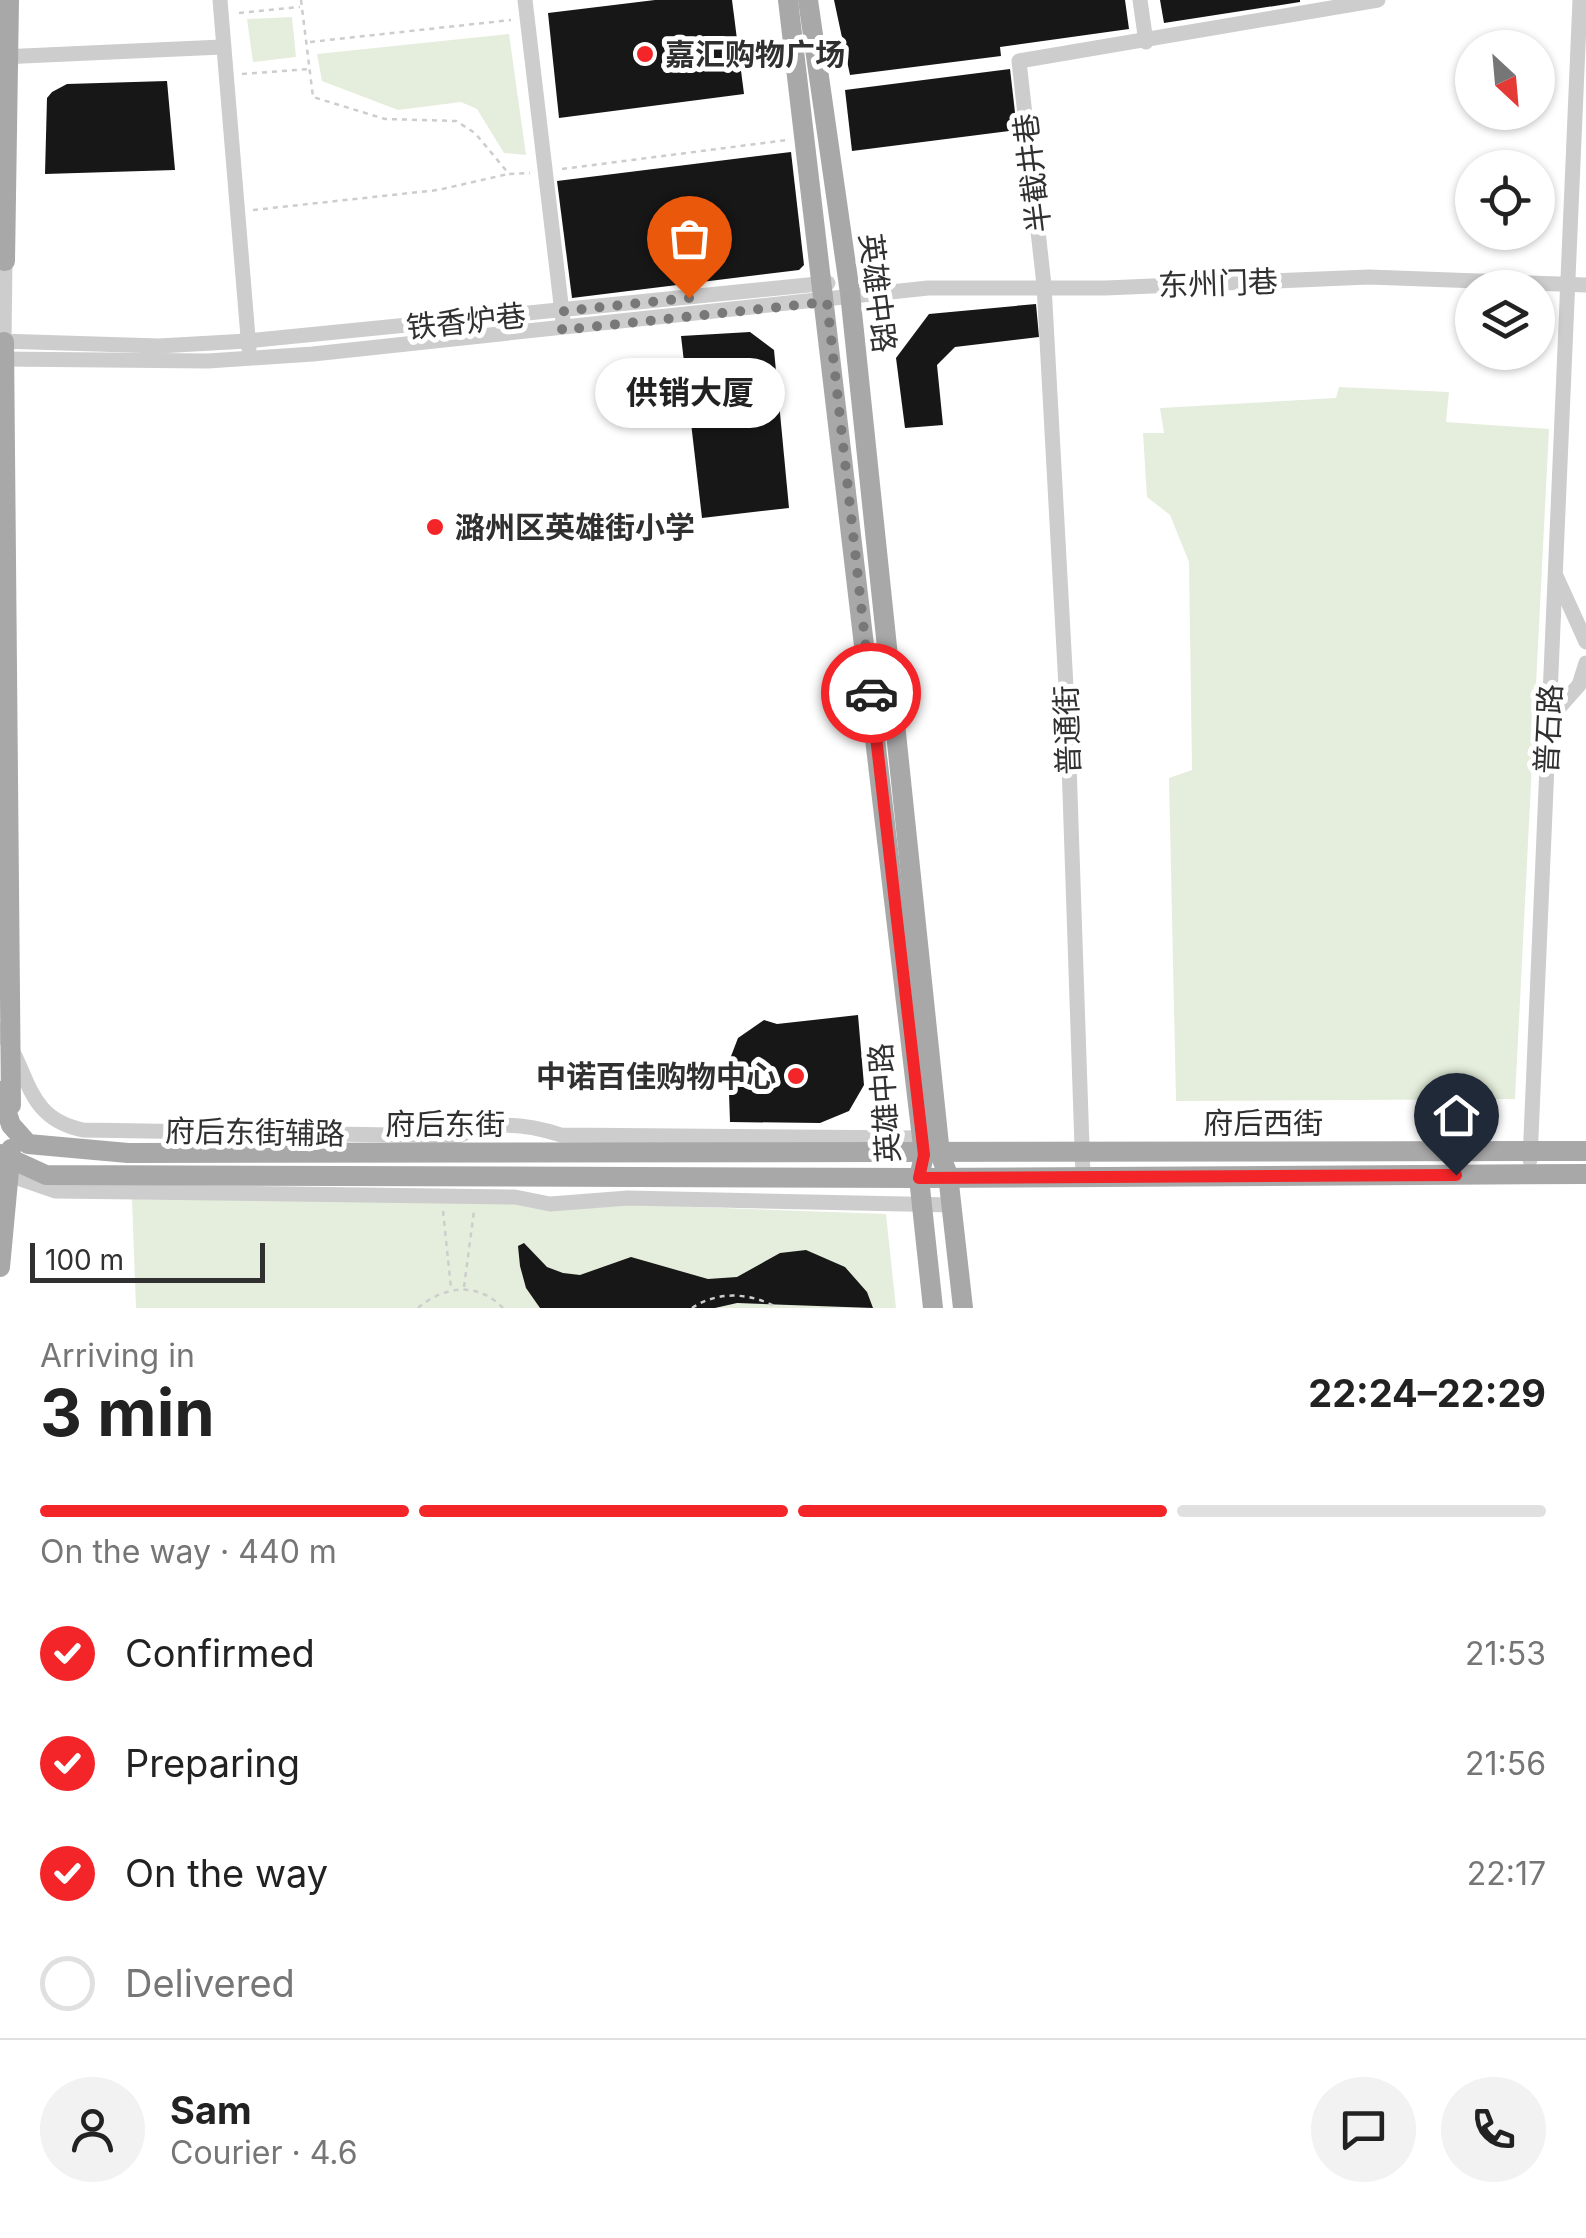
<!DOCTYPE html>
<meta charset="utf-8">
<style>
body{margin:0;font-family:Inter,"Noto Sans SC",sans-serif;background:#f2f2f2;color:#222;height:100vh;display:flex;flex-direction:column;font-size:38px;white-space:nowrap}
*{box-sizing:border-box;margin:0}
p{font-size:32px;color:#767676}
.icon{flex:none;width:55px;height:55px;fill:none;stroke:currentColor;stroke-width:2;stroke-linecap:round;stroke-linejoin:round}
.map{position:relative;height:1308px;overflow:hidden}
.panel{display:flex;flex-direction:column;background:#fff;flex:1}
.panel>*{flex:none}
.needle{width:65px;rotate:154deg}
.tools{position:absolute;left:1455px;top:30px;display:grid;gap:20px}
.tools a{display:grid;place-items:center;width:100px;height:100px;border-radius:50%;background:#fff;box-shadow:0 2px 8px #0004;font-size:50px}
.scale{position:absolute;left:30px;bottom:25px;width:235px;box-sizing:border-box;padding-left:10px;border:5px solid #303030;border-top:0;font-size:28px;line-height:35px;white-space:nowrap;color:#303030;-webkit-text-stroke:8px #fff;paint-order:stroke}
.pin{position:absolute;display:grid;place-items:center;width:85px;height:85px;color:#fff;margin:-102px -42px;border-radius:50% 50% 50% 0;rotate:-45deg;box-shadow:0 0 10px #0007}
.pin .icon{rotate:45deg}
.courier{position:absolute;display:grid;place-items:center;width:100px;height:100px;margin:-50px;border:8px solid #f32528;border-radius:50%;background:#fff;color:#222;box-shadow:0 2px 12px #0007}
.bubble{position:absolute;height:70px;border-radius:35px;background:#fff;box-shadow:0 2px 8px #0004;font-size:32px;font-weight:700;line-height:70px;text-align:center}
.head em{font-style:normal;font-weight:700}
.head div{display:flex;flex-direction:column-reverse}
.head{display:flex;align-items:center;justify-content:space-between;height:170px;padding:0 40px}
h1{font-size:65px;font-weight:700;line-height:75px}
.bar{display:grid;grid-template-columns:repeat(4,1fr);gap:15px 10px;align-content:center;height:120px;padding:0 40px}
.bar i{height:12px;border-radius:8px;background:#e0e0e0}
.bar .current{background:#f32528}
.bar p{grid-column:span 4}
.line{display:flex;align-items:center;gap:25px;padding:0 40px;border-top:2px solid #e0e0e0}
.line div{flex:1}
.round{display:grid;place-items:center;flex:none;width:105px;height:105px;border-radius:52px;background:#f2f2f2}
ol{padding:0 40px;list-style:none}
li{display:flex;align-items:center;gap:30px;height:110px}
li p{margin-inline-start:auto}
li .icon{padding:10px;border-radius:50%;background:#f32528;color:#fff;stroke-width:4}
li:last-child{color:#767676}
li i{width:55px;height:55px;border:5px solid #e0e0e0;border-radius:50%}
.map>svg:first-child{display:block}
.green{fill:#e5eedc}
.building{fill:#171717}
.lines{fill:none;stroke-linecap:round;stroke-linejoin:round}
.path{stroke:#cdcdcd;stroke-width:2.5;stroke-dasharray:5 5;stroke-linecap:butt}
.minor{stroke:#cdcdcd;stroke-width:15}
.major{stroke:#a8a8a8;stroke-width:20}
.done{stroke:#787878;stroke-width:10;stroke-dasharray:0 18}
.route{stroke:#f32528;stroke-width:12}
.poi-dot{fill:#f32528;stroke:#fff;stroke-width:4}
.labels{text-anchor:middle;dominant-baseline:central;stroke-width:10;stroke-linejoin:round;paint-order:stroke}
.poi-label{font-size:30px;font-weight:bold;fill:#303030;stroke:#fff;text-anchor:start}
.street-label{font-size:30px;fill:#303030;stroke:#fff}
</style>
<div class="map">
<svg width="1586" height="1308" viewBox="0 0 1586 1308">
<rect width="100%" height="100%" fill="#fff"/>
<g class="green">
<path d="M292 17 296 57 253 62 247 19Z"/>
<path d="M509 34 526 155 504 153 477 109 461 102 398 110 322 81 317 54Z"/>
<path d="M1339 387 1449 392 1446 422 1549 429 1515 1099 1176 1101 1169 778 1192 770 1189 562 1170 515 1147 497 1143 433H1164L1160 408 1336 398Z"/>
<path d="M132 1199 613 1204 886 1214 896 1308H136Z"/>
</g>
<g class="building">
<path d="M655 0H732L744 94 559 118 548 13Z"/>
<path d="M834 0H1125L1129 29 1000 47 1001 56 850 75Z"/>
<path d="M1160 0H1300V2L1164 23Z"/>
<path d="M1010 69 1017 130 852 151 845 90Z"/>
<path d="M167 81 175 170 45 174 47 98 52 92 67 84Z"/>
<path d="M791 152 804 265 799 270 572 298 557 181Z"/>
<path d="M1036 304 1039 337 955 347 937 365 943 425 905 428 896 358 929 314Z"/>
<path d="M750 332 774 350 789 508 702 518 681 336Z"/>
<path d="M858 1015 864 1085 849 1111 820 1123 730 1122 728 1064 738 1038 764 1020 777 1024Z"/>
<path d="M524 1243 547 1267 563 1273 580 1275 631 1257 708 1279 737 1277 780 1253 806 1250 845 1267 867 1292 873 1308 737 1303 715 1308H540L526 1288 520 1266 518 1246Z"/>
</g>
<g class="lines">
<g class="path">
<path d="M301 0 313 97 385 119 456 121 475 133 509 174 530 173"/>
<path d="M239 13 300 7"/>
<path d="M310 42 511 20"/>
<path d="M242 74 309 69"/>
<path d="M562 169 787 140"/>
<path d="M253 210 438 190 508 174"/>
<path d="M443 1211 451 1288"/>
<path d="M464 1287 474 1211"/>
<path d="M418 1308C445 1285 478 1282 503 1308"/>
<path d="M692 1308C719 1290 751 1293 778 1308"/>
</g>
<g class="minor">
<path d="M220 0 249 349"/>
<path d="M525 0 563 321"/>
<path d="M1140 0 1146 42"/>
<path d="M1 57 222 47"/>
<path d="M0 341 159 346 247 341 828 283"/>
<path d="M4 342 5 261"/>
<path d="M0 359 208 361 313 354 928 288H1105L1369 277 1586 285"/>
<path d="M1557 578 1586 642"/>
<path d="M1549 719 1579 685 1586 663"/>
<path d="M0 1030C31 1072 24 1118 83 1130L458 1136C490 1120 528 1124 561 1135L921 1138"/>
<path d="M1530 1160 1580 0"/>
<path d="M3 1173 55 1191 515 1197 550 1204 628 1198 952 1205"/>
<path d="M1083 1176 1067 705 1044 285 1019 61 1378 0"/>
</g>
<g class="major">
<path d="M788 0 924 1155 919 1178 933 1308"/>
<path d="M808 0 850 293 940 1154 948 1175 963 1308"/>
<path d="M5 261 9 0"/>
<path d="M4 342 11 1105"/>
<path d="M0 1091 11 1125 28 1144 128 1153 1586 1151"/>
<path d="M0 1154 46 1175 919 1178 1586 1174"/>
<path d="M0 1267 11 1149"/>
</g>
</g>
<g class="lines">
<path class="done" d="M689 298 564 311 562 330 827 302 871 693"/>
<path class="route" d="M871 693 924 1155 919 1178 1456 1175"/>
</g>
<g class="poi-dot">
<circle cx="645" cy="54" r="10"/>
<circle cx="435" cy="527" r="10"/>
<circle cx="796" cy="1076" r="10"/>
</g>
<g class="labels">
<g class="poi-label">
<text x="665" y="54">嘉汇购物广场</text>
<text x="455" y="527">潞州区英雄街小学</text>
<text x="776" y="1076" text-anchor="end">中诺百佳购物中心</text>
</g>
<g class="street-label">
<text transform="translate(1032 173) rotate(-97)">半截井巷</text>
<text transform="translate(1218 283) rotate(-2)">东州门巷</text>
<text transform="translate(878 293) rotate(83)">英雄中路</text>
<text transform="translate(466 321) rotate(-6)">铁香炉巷</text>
<text transform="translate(1548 729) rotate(-87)">普石路</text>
<text transform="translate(1067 730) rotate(-92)">普通街</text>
<text transform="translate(884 1103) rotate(-94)">英雄中路</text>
<text x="1263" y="1123">府后西街</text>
<text x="445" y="1124">府后东街</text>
<text transform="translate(255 1132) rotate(1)">府后东街辅路</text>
</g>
</g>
</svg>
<div class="tools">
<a><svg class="needle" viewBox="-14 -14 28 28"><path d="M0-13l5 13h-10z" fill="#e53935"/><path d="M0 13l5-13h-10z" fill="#767676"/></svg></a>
<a><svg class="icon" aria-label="locate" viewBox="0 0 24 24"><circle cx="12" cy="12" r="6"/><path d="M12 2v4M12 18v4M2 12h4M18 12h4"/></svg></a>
<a><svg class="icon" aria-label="layers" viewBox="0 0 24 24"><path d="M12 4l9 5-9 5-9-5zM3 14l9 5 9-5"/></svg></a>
</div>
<div class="scale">100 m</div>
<div class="pin" style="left:689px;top:298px;background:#ea580c"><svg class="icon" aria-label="bag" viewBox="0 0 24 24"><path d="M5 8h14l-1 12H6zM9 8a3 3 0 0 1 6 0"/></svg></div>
<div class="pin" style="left:1456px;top:1175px;background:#1f2937"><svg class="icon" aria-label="home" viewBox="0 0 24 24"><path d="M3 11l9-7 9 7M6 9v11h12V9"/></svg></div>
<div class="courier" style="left:871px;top:693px"><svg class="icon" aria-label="car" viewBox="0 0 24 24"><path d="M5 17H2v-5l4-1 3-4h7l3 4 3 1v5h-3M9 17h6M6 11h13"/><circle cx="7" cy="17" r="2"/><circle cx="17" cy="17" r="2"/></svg></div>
<div class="bubble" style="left:595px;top:358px;width:190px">供销大厦</div>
</div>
<section class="panel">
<div class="head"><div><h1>3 min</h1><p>Arriving in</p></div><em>22:24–22:29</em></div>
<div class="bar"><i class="current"></i><i class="current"></i><i class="current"></i><i></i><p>On the way · 440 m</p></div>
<ol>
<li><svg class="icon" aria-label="check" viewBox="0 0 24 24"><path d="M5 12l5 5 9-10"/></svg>Confirmed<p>21:53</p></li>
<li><svg class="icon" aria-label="check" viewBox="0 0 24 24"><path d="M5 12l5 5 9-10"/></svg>Preparing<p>21:56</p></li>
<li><svg class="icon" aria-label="check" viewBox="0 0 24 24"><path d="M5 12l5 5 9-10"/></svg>On the way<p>22:17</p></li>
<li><i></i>Delivered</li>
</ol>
<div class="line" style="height:180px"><a class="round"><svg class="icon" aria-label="person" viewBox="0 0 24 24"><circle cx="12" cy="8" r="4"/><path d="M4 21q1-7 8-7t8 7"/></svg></a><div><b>Sam</b><p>Courier · 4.6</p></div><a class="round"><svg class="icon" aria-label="chat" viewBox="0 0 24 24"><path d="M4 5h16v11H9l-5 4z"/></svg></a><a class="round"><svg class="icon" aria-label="phone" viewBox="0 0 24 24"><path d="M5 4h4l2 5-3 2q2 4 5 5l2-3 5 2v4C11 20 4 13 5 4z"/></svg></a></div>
</section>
